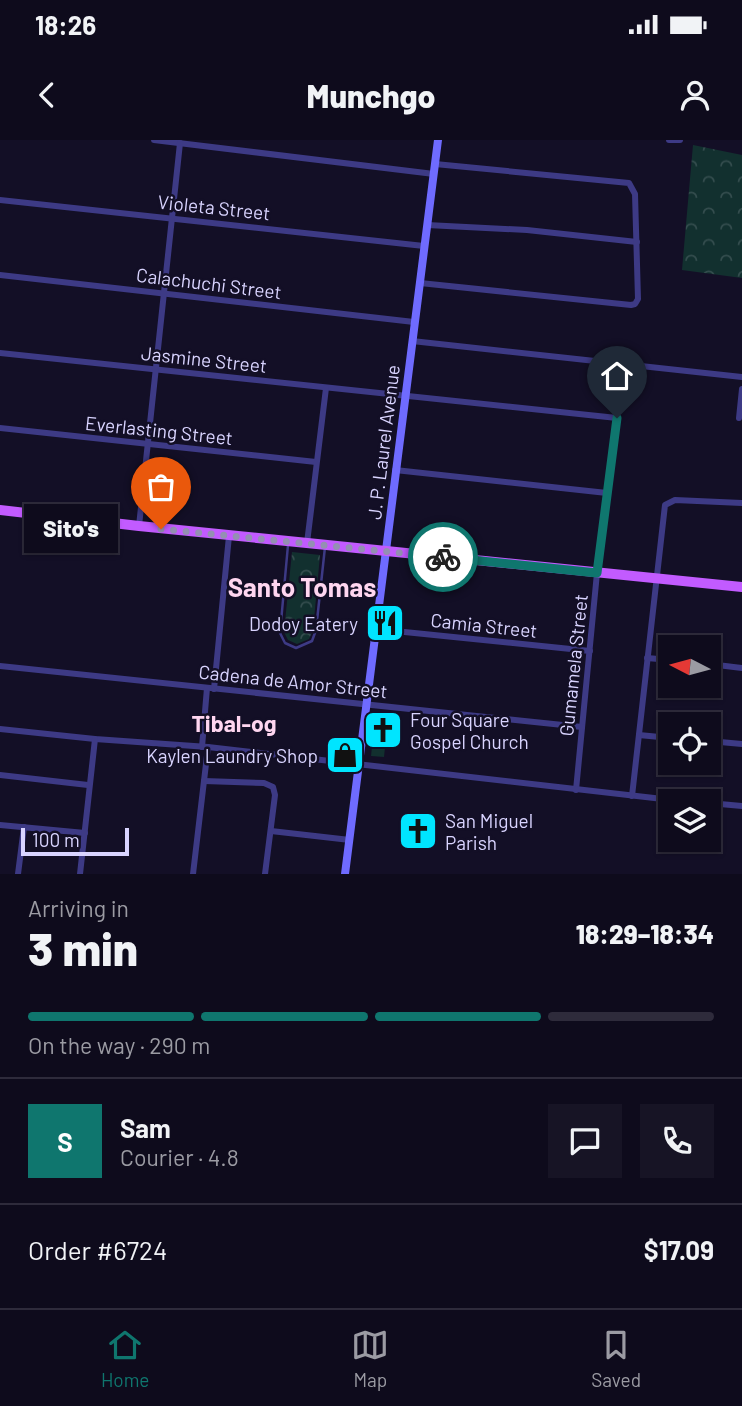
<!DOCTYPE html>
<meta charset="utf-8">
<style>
body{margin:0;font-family:Barlow,sans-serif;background:#171425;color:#f1f3f6;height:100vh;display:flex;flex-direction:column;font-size:26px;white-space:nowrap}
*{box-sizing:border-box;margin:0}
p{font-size:23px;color:#9b9ba3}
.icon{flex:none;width:38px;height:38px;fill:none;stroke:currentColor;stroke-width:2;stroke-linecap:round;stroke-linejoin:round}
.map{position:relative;height:734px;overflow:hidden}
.panel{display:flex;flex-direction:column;background:#0e0b1c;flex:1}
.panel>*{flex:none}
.needle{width:46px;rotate:276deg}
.buttons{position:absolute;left:658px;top:495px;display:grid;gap:14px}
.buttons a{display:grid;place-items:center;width:63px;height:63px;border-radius:0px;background:#0e0b1c;box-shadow:0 2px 5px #0004,0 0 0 2px #2e2b3b;font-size:35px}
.scale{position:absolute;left:21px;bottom:18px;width:108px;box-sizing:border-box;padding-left:7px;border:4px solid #d9d4ff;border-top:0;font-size:19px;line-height:24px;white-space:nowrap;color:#d9d4ff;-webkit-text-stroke:5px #130f26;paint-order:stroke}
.pin{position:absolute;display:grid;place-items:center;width:60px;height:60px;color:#fff;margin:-72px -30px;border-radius:50% 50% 50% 0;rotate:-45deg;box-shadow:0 0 7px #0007}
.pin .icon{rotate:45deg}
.courier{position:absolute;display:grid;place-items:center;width:70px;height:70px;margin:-35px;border:5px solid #0f766e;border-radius:50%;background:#fff;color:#222;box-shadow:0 2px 9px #0007}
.bubble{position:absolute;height:49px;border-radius:0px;background:#0e0b1c;box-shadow:0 2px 5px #0004,0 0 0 2px #2e2b3b;font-size:23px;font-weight:800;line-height:49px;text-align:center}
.summary em{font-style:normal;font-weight:800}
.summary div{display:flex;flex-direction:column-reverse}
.summary{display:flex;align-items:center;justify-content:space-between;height:119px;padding:0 28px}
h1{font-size:46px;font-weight:800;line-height:52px}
.bar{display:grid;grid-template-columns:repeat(4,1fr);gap:10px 7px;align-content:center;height:84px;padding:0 28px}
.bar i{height:9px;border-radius:5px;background:#2e2b3b}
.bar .active{background:#0f766e}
.bar p{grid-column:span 4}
.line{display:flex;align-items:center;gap:18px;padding:0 28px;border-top:2px solid #2e2b3b}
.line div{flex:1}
.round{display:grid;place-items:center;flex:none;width:74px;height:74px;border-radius:0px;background:#171425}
.status{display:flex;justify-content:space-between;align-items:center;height:49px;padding:0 35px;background:#0e0b1c;direction:ltr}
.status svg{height:19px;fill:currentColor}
header{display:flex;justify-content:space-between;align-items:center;height:91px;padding:0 28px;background:#0e0b1c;font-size:32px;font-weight:800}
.menu{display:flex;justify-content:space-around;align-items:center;height:98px;border-top:2px solid #2e2b3b;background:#0e0b1c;font-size:19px;color:#9b9ba3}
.menu a{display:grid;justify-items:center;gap:4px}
.menu .active{color:#0f766e}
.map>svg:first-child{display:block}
.forest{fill:url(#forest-crowns)}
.garden{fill:#12302f}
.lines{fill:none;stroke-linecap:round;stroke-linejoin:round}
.lane{stroke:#3d3a85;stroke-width:2.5}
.street{stroke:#3d3a85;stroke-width:6}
.secondary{stroke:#6f6bff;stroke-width:8}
.primary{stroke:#c25bff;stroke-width:10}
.done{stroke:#948fb3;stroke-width:7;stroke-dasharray:0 12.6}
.route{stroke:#0f766e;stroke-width:9}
.labels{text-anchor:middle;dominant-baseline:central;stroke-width:5;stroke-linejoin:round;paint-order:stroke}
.street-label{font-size:19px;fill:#d9d4ff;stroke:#130f26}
.poi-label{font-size:19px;fill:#d9d4ff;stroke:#130f26;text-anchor:end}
.quarter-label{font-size:23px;font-weight:bold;fill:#ffd6f0;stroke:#130f26}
.district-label{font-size:26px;font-weight:bold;fill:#ffd6f0;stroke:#130f26}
</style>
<div class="status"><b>18:26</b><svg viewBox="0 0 49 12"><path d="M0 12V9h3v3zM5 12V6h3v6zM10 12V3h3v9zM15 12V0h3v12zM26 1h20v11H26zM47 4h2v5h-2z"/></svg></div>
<header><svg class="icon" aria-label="back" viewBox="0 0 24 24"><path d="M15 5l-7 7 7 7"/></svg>Munchgo<svg class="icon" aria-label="person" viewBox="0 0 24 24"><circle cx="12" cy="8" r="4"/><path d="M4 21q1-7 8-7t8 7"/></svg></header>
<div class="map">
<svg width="742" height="734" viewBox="0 0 742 734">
<defs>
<pattern id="forest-crowns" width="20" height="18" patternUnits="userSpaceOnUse" patternTransform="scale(1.75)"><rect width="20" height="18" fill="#12302f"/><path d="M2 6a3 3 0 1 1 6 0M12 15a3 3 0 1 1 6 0" fill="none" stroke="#344d4e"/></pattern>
</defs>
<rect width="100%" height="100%" fill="#130f26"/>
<g class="forest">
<path d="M693 5 742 15V138L682 130Z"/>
<path d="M292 412 320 415 313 490 309 499 297 504 288 500 284 492Z"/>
</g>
<path class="garden" d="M373 597 386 598 384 617 371 616Z"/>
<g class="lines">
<path class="lane" d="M288 405 280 493 285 503 296 508 312 501 316 490 325 407"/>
<g class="street">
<path d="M154 0 434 34"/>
<path d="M669 0H680"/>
<path d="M0 60 424 106"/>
<path d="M427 85 527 90 637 102"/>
<path d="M0 135 414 182"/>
<path d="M420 143 631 165 635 164 638 159 635 54 629 43 435 24"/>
<path d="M412 201 742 237"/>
<path d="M0 213 617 278 597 433 576 650"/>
<path d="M739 278 742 249"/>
<path d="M0 288 316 322"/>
<path d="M395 330 607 353"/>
<path d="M139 386 180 3"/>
<path d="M307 403 326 248"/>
<path d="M375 489 590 511"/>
<path d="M647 518 670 520"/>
<path d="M709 524 742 528"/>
<path d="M0 526 582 587"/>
<path d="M214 549 229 396"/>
<path d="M0 589 95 599 208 607 689 662"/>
<path d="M639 595 670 598"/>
<path d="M709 601 742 604"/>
<path d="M202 607 207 548"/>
<path d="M0 635 88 645"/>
<path d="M204 641 264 643 273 647 275 655 265 734"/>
<path d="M632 656 665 365 675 360 742 363"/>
<path d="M709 663 742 666"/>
<path d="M0 685 85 693"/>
<path d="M271 691 350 700"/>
<path d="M18 734 24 687"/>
<path d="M80 734 95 599"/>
<path d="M193 734 208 607"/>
</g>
<path class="secondary" d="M345 734 438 0"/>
<path class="primary" d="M0 370 139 386 742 447"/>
</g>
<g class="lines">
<path class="done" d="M161 389 443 417"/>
<path class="route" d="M443 417 597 433 617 278"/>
</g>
<defs>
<g id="restaurant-square" transform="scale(2.0125)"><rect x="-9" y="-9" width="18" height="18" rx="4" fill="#00e5ff" stroke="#130f26"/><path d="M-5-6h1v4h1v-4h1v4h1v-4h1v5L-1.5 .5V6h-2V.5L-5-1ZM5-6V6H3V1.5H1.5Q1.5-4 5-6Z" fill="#111"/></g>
<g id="church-square" transform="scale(2.0125)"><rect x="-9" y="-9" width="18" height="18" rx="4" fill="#00e5ff" stroke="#130f26"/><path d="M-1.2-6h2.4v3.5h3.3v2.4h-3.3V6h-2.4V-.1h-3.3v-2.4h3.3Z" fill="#111"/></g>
<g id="shop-square" transform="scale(2.0125)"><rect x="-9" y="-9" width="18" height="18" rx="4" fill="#00e5ff" stroke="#130f26"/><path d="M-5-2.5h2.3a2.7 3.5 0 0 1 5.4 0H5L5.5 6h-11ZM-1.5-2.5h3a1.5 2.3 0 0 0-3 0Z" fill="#111"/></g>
</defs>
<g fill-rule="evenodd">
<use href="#restaurant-square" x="385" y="483"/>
<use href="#church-square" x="383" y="590"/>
<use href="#shop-square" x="345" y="615"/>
<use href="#church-square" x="418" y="691"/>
</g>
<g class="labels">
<g class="street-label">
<text transform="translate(214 67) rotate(6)">Violeta Street</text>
<text transform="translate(209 143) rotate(7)">Calachuchi Street</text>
<text transform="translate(204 219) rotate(6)">Jasmine Street</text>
<text transform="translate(159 290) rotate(6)">Everlasting Street</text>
<text transform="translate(383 302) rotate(-83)">J. P. Laurel Avenue</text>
<text transform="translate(484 485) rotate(6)">Camia Street</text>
<text transform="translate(573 525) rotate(-84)">Gumamela Street</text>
<text transform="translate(293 541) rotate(6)">Cadena de Amor Street</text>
</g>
<g class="poi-label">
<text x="358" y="483">Dodoy Eatery</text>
<text x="410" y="579" text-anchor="start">Four Square<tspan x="410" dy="22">Gospel Church</tspan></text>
<text x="318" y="615">Kaylen Laundry Shop</text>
<text x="445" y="680" text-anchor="start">San Miguel<tspan x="445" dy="22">Parish</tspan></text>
</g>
<g class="quarter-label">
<text x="234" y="583">Tibal-og</text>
</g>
<g class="district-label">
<text x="302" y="446">Santo Tomas</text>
</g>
</g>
</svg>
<div class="buttons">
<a><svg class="needle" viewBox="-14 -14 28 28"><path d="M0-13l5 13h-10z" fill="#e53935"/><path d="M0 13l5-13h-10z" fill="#9b9ba3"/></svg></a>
<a><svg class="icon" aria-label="locate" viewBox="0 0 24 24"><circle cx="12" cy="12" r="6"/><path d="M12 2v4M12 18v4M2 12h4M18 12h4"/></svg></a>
<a><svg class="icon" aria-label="layers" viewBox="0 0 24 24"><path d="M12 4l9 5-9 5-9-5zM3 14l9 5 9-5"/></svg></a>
</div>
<div class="scale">100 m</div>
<div class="pin" style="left:161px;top:389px;background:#ea580c"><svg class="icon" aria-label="bag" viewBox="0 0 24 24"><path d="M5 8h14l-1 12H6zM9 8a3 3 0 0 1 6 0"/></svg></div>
<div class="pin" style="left:617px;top:278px;background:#1f2937"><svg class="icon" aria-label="home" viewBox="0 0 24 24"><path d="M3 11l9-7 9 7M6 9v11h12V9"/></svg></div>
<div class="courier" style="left:443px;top:417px"><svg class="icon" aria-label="bike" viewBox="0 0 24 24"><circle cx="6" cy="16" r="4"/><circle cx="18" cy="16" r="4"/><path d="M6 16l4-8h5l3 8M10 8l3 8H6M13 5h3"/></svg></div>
<div class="bubble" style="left:24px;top:364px;width:94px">Sito's</div>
</div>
<section class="panel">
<div class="summary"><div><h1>3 min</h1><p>Arriving in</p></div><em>18:29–18:34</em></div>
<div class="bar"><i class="active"></i><i class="active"></i><i class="active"></i><i></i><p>On the way · 290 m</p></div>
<div class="line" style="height:126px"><b class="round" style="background:#0f766e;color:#fff">S</b><div><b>Sam</b><p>Courier · 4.8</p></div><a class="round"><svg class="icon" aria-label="chat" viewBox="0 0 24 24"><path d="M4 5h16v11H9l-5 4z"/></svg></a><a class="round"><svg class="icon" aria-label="phone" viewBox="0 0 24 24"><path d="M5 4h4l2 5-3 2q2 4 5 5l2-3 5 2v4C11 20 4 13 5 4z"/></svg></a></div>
<div class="line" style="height:91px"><div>Order #6724</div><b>$17.09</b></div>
</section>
<nav class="menu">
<a class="active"><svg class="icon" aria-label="home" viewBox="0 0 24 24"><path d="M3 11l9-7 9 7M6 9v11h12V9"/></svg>Home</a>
<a><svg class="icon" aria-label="map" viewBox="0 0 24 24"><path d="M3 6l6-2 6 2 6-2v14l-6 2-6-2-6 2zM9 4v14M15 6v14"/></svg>Map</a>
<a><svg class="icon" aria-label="saved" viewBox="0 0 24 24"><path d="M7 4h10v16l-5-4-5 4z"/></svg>Saved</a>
</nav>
